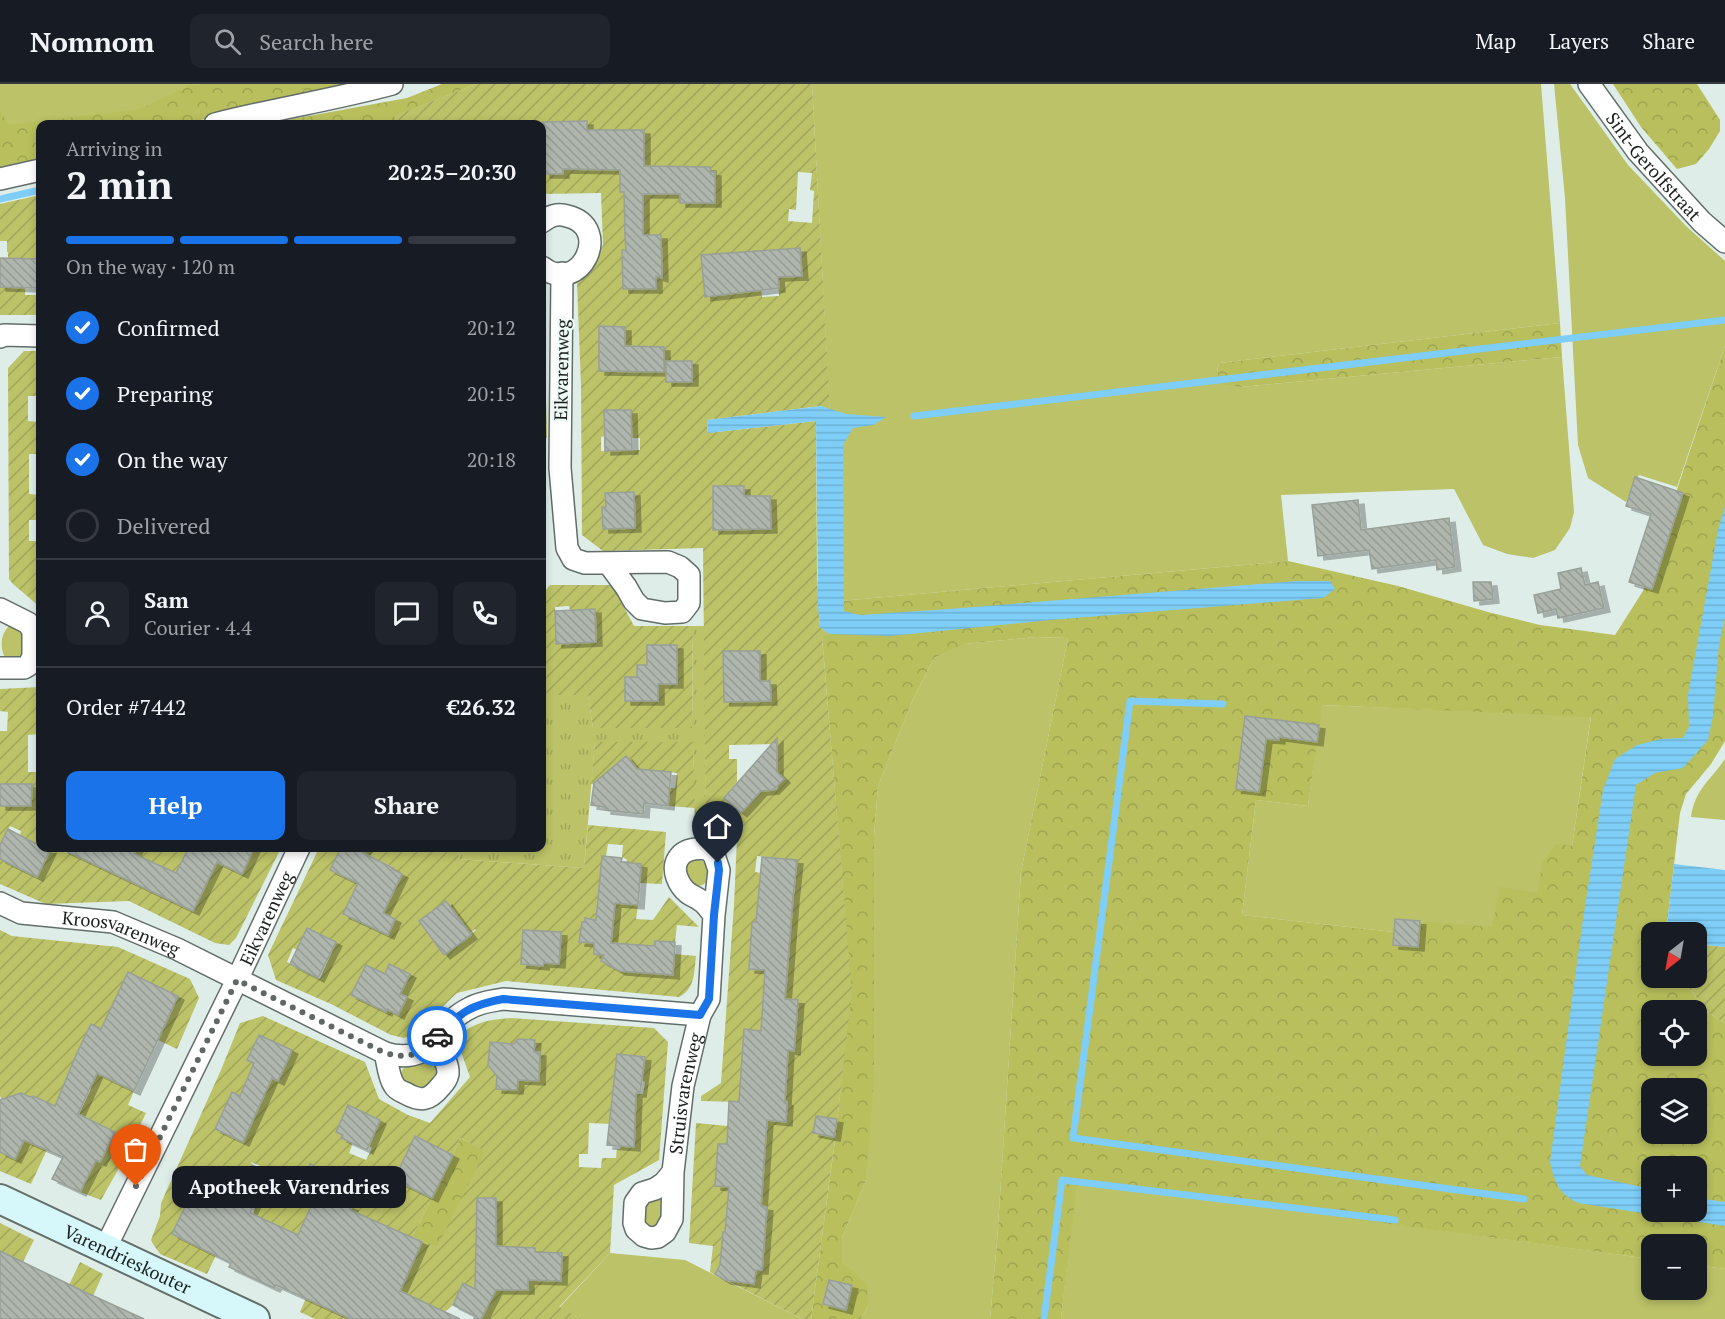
<!DOCTYPE html>
<meta charset="utf-8">
<style>
body{margin:0;font-family:"PT Serif",serif;background:#20242c;color:#f1f3f6;height:100vh;display:flex;flex-direction:column;font-size:22px;white-space:nowrap}
*{box-sizing:border-box;margin:0}
p{font-size:20px;color:#9ea1a6}
.icon{flex:none;width:33px;height:33px;fill:none;stroke:currentColor;stroke-width:2;stroke-linecap:round;stroke-linejoin:round}
.map{position:relative;flex:1;overflow:hidden}
.panel{position:absolute;left:36px;top:36px;width:510px;height:732px;display:flex;flex-direction:column;background:#171b24;border-radius:12px;box-shadow:0 3px 9px #0003}
.panel>*{flex:none}
.needle{width:39px;rotate:211deg}
.controls{position:absolute;left:1641px;top:838px;display:grid;gap:12px}
.controls a{display:grid;place-items:center;width:66px;height:66px;border-radius:12px;background:#171b24;box-shadow:0 3px 9px #0003;font-size:30px}
.pin{position:absolute;display:grid;place-items:center;width:51px;height:51px;color:#fff;margin:-62px -26px;border-radius:50% 50% 50% 0;rotate:-45deg;box-shadow:0 0 6px #0007}
.pin .icon{rotate:45deg}
.courier{position:absolute;display:grid;place-items:center;width:60px;height:60px;margin:-30px;border:4px solid #1a73e8;border-radius:50%;background:#fff;color:#222;box-shadow:0 2px 8px #0007}
.bubble{position:absolute;height:42px;border-radius:12px;background:#171b24;box-shadow:0 3px 9px #0003;font-size:20px;font-weight:700;line-height:42px;text-align:center}
.head em{font-style:normal;font-weight:700}
.head div{display:flex;flex-direction:column-reverse}
.head{display:flex;align-items:center;justify-content:space-between;height:102px;padding:0 30px}
h1{font-size:39px;font-weight:700;line-height:45px}
.bar{display:grid;grid-template-columns:repeat(4,1fr);gap:9px 6px;align-content:center;height:72px;padding:0 30px}
.bar i{height:8px;border-radius:4px;background:#363941}
.bar .selected{background:#1a73e8}
.bar p{grid-column:span 4}
.line{display:flex;align-items:center;gap:15px;padding:0 30px;border-top:2px solid #363941}
.line div{flex:1}
.round{display:grid;place-items:center;flex:none;width:63px;height:63px;border-radius:12px;background:#20242c}
ol{padding:0 30px;list-style:none}
li{display:flex;align-items:center;gap:18px;height:66px}
li p{margin-inline-start:auto}
li .icon{padding:6px;border-radius:50%;background:#1a73e8;color:#fff;stroke-width:4}
li:last-child{color:#9ea1a6}
li i{width:33px;height:33px;border:3px solid #363941;border-radius:50%}
.button{display:flex;gap:12px;margin-top:auto;padding:12px 30px}
.button a{flex:1;height:69px;border-radius:12px;background:#1a73e8;color:#fff;font-size:24px;font-weight:700;line-height:69px;text-align:center}
.button a+a{background:#20242c;color:#f1f3f6}
header{display:flex;align-items:center;gap:36px;box-sizing:border-box;height:84px;padding:0 30px;background:#171b24;border-bottom:2px solid #363941}
header strong{font-size:28px}
nav{display:flex;gap:33px;margin-inline-start:auto;font-size:21px}
.search{width:420px;height:54px;background:#20242c;display:flex;align-items:center;gap:15px;box-sizing:border-box;padding:0 21px;border-radius:12px;color:#9ea1a6;font-size:22px}
.map>svg:first-child{display:block}
.grass{fill:#bbc267}
.forest{fill:url(#forest-crowns);fill-rule:evenodd}
.park{fill:url(#park-tufts)}
.garden{fill:url(#garden-furrows);fill-rule:evenodd}
.water{fill:url(#water-rules)}
.lines{fill:none;stroke-linecap:round;stroke-linejoin:round}
.stream{stroke:#7ecef8;stroke-width:7}
.building{fill:url(#building-back-hatch);stroke:#98a097;stroke-width:1.5;filter:url(#shadow)}
.street-casing{stroke:#626e6a;stroke-width:24}
.secondary-casing{stroke:#626e6a;stroke-width:32}
.street{stroke:#fff;stroke-width:21}
.secondary{stroke:#d7f8fa;stroke-width:28}
.done{stroke:#606765;stroke-width:6;stroke-dasharray:0 10.8}
.route{stroke:#1a73e8;stroke-width:8}
.labels{text-anchor:middle;dominant-baseline:central;stroke-width:4.5;stroke-linejoin:round;paint-order:stroke}
.street-label{font-size:18px;fill:#1b1f1e;stroke:#edfaf5}
</style>
<header>
<strong>Nomnom</strong>
<div class="search"><svg class="icon" aria-label="search" viewBox="0 0 24 24"><circle cx="10" cy="10" r="6"/><path d="M15 15l6 6"/></svg>Search here</div>
<nav><a>Map</a><a>Layers</a><a>Share</a></nav>
</header>
<div class="map">
<svg width="1725" height="1235" viewBox="0 0 1725 1235">
<defs>
<pattern id="forest-crowns" width="20" height="18" patternUnits="userSpaceOnUse" patternTransform="scale(1.5)"><rect width="20" height="18" fill="#b8bf5c"/><path d="M2 6a3 3 0 1 1 6 0M12 15a3 3 0 1 1 6 0" fill="none" stroke="#9ea450"/></pattern>
<pattern id="park-tufts" width="24" height="20" patternUnits="userSpaceOnUse" patternTransform="scale(1.5)"><rect width="24" height="20" fill="#bbc267"/><path d="M3 7l-1-3M5 7V3M7 7l1-3M15 17l-1-3M17 17v-4M19 17l1-3" fill="none" stroke="#a0a659"/></pattern>
<pattern id="garden-furrows" width="10" height="10" patternUnits="userSpaceOnUse" patternTransform="scale(1.5)"><rect width="10" height="10" fill="#bbc267"/><path d="M-1 1l2-2M0 10L10 0M9 11l2-2" fill="none" stroke="#a0a659"/></pattern>
<pattern id="water-rules" width="6" height="5" patternUnits="userSpaceOnUse" patternTransform="scale(1.5)"><rect width="6" height="5" fill="#7ecef8"/><path d="M0 2.5h6" fill="none" stroke="#6cb0d4"/></pattern>
<pattern id="building-back-hatch" width="6" height="6" patternUnits="userSpaceOnUse" patternTransform="scale(1.5)"><rect width="6" height="6" fill="#aeb6ad"/><path d="M-1 5l2 2M0 0l6 6M5-1l2 2" fill="none" stroke="#959c94"/></pattern>
<filter id="shadow"><feDropShadow dx="6" dy="4" stdDeviation="0" flood-color="#0004"/></filter>
</defs>
<rect width="100%" height="100%" fill="#dfede8"/>
<g class="grass">
<path d="M0 0H365L268 20 183 40H40L0 89Z"/>
<path d="M812 0H1541L1560 239 1219 279 1217 288 1241 303 1562 273 1574 428 1570 444 1555 466 1533 474 1507 470 1483 461 1454 405 1281 411 1288 477 840 517Z"/>
<path d="M1554 0H1570L1628 81 1686 142 1725 177V262L1677 403 1639 391 1626 418 1588 394 1578 361 1565 114Z"/>
<path d="M9 542C28 541 23 561 23 574H5C0 563 0 551 9 542Z"/>
<path d="M1036 553 1068 554 1021 788 997 1158 990 1235H861L868 1222 842 1179V1154L866 1096 874 752 878 702 913 615 934 574 963 560Z"/>
<path d="M1321 621 1591 632 1572 762 1537 809 1492 844 1396 835 1394 848 1242 831 1256 716 1308 722Z"/>
<path d="M1725 675V736L1691 733C1695 705 1710 697 1725 675Z"/>
<circle cx="697" cy="789" r="13"/>
<path d="M428 977 438 981 439 986C428 1009 423 1008 401 996L402 986 406 982Z"/>
<path d="M1076 1097 1651 1175 1652 1206H1696L1697 1181 1725 1185V1235H1061Z"/>
<path d="M659 1114 664 1119 661 1145 641 1143 642 1119Z"/>
<path d="M610 1169 685 1176 802 1235H582L559 1224Z"/>
</g>
<g class="forest">
<path d="M206 0H365L268 20 183 40H40V80L0 89V28L9 41 140 25 189 2Z"/>
<path d="M442 0H476L395 32 397 40H265L407 14Z"/>
<path d="M1613 0H1697L1720 36V47L1709 65 1696 80 1677 85 1641 43Z"/>
<path d="M1560 239 1562 273 1241 303 1221 300 1217 288 1219 279Z"/>
<path d="M1725 262V657L1711 680 1686 710 1680 729 1666 849H1652V894H1677L1692 908 1708 929 1725 939V1185L1697 1181 1696 1161H1652L1651 1175 1077 1098 1061 1235H990L997 1158 1021 788 1068 554 1036 553 964 560 934 574 913 615 878 702 874 752V992L866 1096 842 1154V1179L855 1189 867 1201 868 1222 861 1235H811L835 1056 843 983 845 829 822 552 840 517 1288 477 1398 502 1488 528 1540 541 1615 551 1643 507ZM1322 621 1591 633 1572 762 1556 760 1543 777 1537 809 1500 803 1492 843 1395 835 1394 848 1242 831 1256 716 1308 722ZM1652 927H1696V972H1652ZM1652 1005H1696V1050H1652ZM1652 1083H1696V1128H1652Z"/>
<path d="M460 1054 486 1067 437 1164 413 1152 453 1071Z"/>
</g>
<path class="park" d="M693 542H705L706 749 695 750 693 658H595L584 784 459 775 458 764H542V601V611L588 610 593 644H692Z"/>
<g class="garden">
<path d="M476 0H812L830 326 821 322 707 336 708 349 816 337 817 492 820 543 829 550 822 553 852 907 835 1056 811 1235H802L710 1188 713 1162 689 1159 696 1039 728 1042V1034L786 1038 787 1018 785 1017 786 995 739 1018 701 1017V1012L721 999 734 821 737 754 706 749 703 464 603 467 582 451 581 301 577 199 595 177 603 161 601 109 542 110V40H397L394 32ZM587 37V85H563L562 90H544L543 38ZM614 46H644V84L670 94V110L629 111 620 86H614ZM798 88 812 89 810 106 814 107 812 139 788 137 789 125 796 126ZM622 166H656V205H623ZM701 171 802 191 778 193 779 212 762 213 760 195 729 210 705 213ZM599 242 625 243V262L664 263V280H647L646 288 600 287ZM604 326H630L632 354H640V366L601 367V353L605 352ZM634 408 635 444 603 445 602 423H606L605 409ZM723 567 760 597H770L771 617 724 618ZM777 660V688L784 695 778 701 777 706 761 707 741 729 724 714 737 698V675H729V661ZM757 772 797 776 794 812 759 809 761 789 755 788ZM752 838 787 888 749 885ZM763 913 798 916 794 967 743 963 744 945 761 947ZM718 1060 765 1063 762 1105 715 1102ZM766 1133 762 1186 735 1184 722 1161 723 1148Z"/>
<path d="M40 111V175L26 179 25 211H40V231H0V203L8 202V168H7V157H0V120Z"/>
<path d="M542 198 543 199 547 353 542 358Z"/>
<path d="M24 267H40V312H28V337L40 338V370H29V410L40 411V436H29V457H40V523L13 500 9 495 8 284Z"/>
<path d="M550 501H612L634 542H693L692 644H593L588 611H542V511ZM569 522 570 526H595L596 558 557 559 555 523ZM647 561H677V599L658 600V617H625V593H637L647 581Z"/>
<path d="M40 603V650L28 651V688H40V762L20 751 21 747 10 742 0 761V722H11V700H0V647H7L8 628 0 627V605Z"/>
<path d="M595 658H693L695 724 668 722 670 704H675L677 689 637 685 626 672 610 686 621 699 604 702 591 700Z"/>
<path d="M588 741 666 748 662 800 639 799 626 775 622 773 623 761 608 760 606 772H602L598 818 638 821 636 835 653 836 669 813 699 843 677 841 675 858 656 857 655 862H609L601 876 618 886 620 883 630 888 673 891 674 870 696 872C694 889 695 905 679 913L506 897 457 909 415 949 404 954 391 951 331 920 276 896 268 871 319 764H341L330 786 380 810 395 805 402 790 392 785 393 783 363 769 366 764H458L459 775 584 784ZM446 817 470 849 475 845 476 846 444 870ZM307 844 336 858 320 895 287 878 293 864 297 866ZM523 846 561 849 559 880 544 879 543 882 521 880ZM389 880 410 891 405 901 399 899 395 907 406 913 398 931 387 925 386 927 352 911 366 882 385 890Z"/>
<path d="M44 764H57L68 770 71 764H74L72 768 81 772 85 764H87L82 774 123 793 137 764H188L242 790 253 766 248 764H281L236 854 229 861 215 859 129 817 46 820 0 800V775L37 793 44 779 39 776ZM160 782 205 803 193 827 148 806Z"/>
<path d="M0 846 12 852 118 863 190 895 199 914 177 965 158 956 152 970 91 941 75 973 81 982 134 1007 128 1021 146 1029 119 1084 101 1116 80 1108 94 1081 93 1074 101 1077 115 1048 79 1030 91 1005 78 999 31 1100 0 1087V1068L15 1075 24 1056 32 1060 42 1037 59 1024 33 1012 30 1013 22 1009 2 1016 0 1012Z"/>
<path d="M1697 860 1725 863V939L1708 929 1692 908 1677 894H1696Z"/>
<path d="M263 932 365 978 379 1015 408 1031 430 1039 470 993 456 954C474 938 488 936 511 934L654 944 668 958 659 1076 614 1101 610 1169 559 1223 582 1235H481L492 1214 463 1199 452 1222 445 1228 370 1235H315L300 1228 306 1214 350 1234 338 1152 352 1123 294 1161 253 1131 258 1113 271 1087 251 1078 252 1081 241 1105 247 1108 207 1190 160 1170 153 1160 151 1156 160 1132 161 1119 221 986 240 939ZM518 955 535 956 534 968 540 969 539 986H531V997L518 996 517 1006 497 1005V992L488 981 490 958 513 960ZM292 966 278 997 252 985 254 979 247 976ZM644 973 642 997 645 998 643 1010 614 1006ZM232 1008 259 1021 243 1058 215 1045ZM348 1021 380 1036 369 1062 372 1064 366 1076 349 1069 353 1059 342 1054 343 1051 336 1048ZM589 1039 635 1041 633 1063 621 1062 620 1065H617L616 1074H602L601 1084 579 1083V1070H588ZM415 1052 453 1071 460 1054 485 1067 437 1163 413 1152 432 1114 398 1097 402 1087 399 1084ZM477 1114H495L493 1140H496V1152L492 1169 499 1162 513 1163V1165L535 1164V1173L562 1169 561 1197 528 1196V1206L486 1205 475 1189Z"/>
<path d="M0 1139 34 1156 23 1178 0 1167Z"/>
<path d="M80 1178 103 1190 93 1212 69 1201Z"/>
</g>
<g class="water">
<path d="M821 322 846 330 886 333 873 341 853 344 843 361 844 527 860 531 949 525 1297 497H1330L1335 505 1323 514 1050 536 890 552 829 550 820 543 818 523 816 337 708 349 707 336Z"/>
<path d="M1725 422V533L1719 560 1713 632 1708 656 1683 684 1655 689 1636 701 1580 1082 1587 1091 1651 1105 1652 1128H1696L1697 1114 1725 1118V1142L1578 1119C1558 1109 1555 1099 1550 1078L1582 842 1603 706 1615 675 1637 661 1661 655 1683 654 1689 643 1688 611 1718 446Z"/>
<path d="M1674 780 1725 786V863L1697 860 1696 849H1666Z"/>
</g>
<g class="lines">
<g class="stream">
<path d="M0 115 40 106"/>
<path d="M914 332 1725 236"/>
<path d="M1223 620 1130 617 1073 1054 1524 1115"/>
<path d="M1044 1235 1062 1096 1395 1136"/>
</g>
</g>
<g class="building">
<path d="M587 37V46H644V82L710 83V88H715V119H680V110H643V151H661L662 194 656 192V205H623L622 166H626L625 152 624 108H620V86L563 85V90H544L543 38Z"/>
<path d="M800 164 802 192 778 193 779 204 705 213 701 171Z"/>
<path d="M0 174 40 175V204L0 203Z"/>
<path d="M599 242 625 243V262L664 263V288L599 287Z"/>
<rect x="666" y="277" width="26" height="21"/>
<path d="M604 326H631L632 366 605 367Z"/>
<path d="M1635 393 1683 409 1652 505 1629 498 1651 430 1626 422Z"/>
<path d="M713 402H744V412H770L771 445 713 446Z"/>
<path d="M634 408 635 444 603 445 602 423H606L605 409Z"/>
<path d="M1358 416 1361 446 1449 434 1455 483 1437 486 1436 476 1372 485 1369 466 1318 472 1312 421Z"/>
<path d="M1581 484 1585 501 1598 498 1604 524 1558 534 1556 525 1538 529 1534 511 1561 505 1558 489Z"/>
<path d="M1473 498H1491L1493 515 1474 517Z"/>
<path d="M595 525 596 558 556 560 555 527Z"/>
<path d="M647 561H677V600H658V617H625V593H637V581H647Z"/>
<path d="M723 567H760V597H770L771 617 724 618Z"/>
<path d="M1245 632 1319 641 1317 658 1279 653V656L1266 655 1259 708 1236 705Z"/>
<path d="M777 654V688L784 695 773 706 761 707 741 729 724 714Z"/>
<path d="M626 672 637 685 671 688 668 722 644 719 643 730 605 726V723L591 721 594 699Z"/>
<path d="M0 700H32L31 722H0Z"/>
<path d="M8 745 40 762V764L50 766 37 793 0 775V761Z"/>
<path d="M60 764H137L134 770 176 789 188 765 185 764H254L242 790 217 778 193 827Z"/>
<path d="M341 764H366L363 769 393 784 392 785 402 790 383 829 395 835 388 851 343 830 358 799 330 786Z"/>
<path d="M602 772 622 774 621 778 641 780 638 821 615 819 611 859 655 862V857L675 858 673 891 620 887 601 877 604 871 594 870V859L579 858 582 838H585V834L596 836Z"/>
<path d="M762 773 797 776 793 813 785 915 798 916 794 967 788 966 785 1017 787 1018 786 1038 767 1036 761 1122 767 1123 762 1186H756L754 1200 725 1196 715 1190 720 1181 723 1148H725L729 1103 715 1102 718 1060H727L729 1017 739 1018 744 945 761 947 765 886 749 885 752 838H756Z"/>
<path d="M446 817 471 851 444 871 419 837Z"/>
<path d="M1395 835 1420 837 1418 863 1393 861Z"/>
<path d="M307 844 336 858 318 894 290 880Z"/>
<path d="M523 846 561 848 559 880 544 879 543 882 521 880Z"/>
<path d="M389 880 410 890 400 910 407 913 398 931 387 925 386 928 351 911 366 881 385 890Z"/>
<path d="M128 888 178 912 134 1007 97 989 78 1030 115 1048 100 1078 96 1076 80 1108 52 1095 63 1073 24 1056 15 1075 0 1068V1016L21 1009 30 1013 33 1012 55 1022 76 971 91 940 101 945Z"/>
<path d="M259 951 292 966 278 997 272 994 243 1058 215 1045 232 1008 240 1012 254 979 247 976Z"/>
<path d="M518 955 535 956 534 968H540L539 997 518 996 517 1006 496 1005 497 992 488 981 490 958 513 960Z"/>
<path d="M617 970 645 973 640 1009H636L634 1063 607 1061Z"/>
<path d="M348 1021 380 1036 367 1066 341 1054 343 1051 336 1048Z"/>
<path d="M816 1032 837 1035 834 1053 813 1049Z"/>
<path d="M415 1052 453 1071 432 1114 397 1097 402 1087 399 1085Z"/>
<path d="M310 1080 327 1088 319 1104 303 1096Z"/>
<path d="M252 1081 270 1089 250 1129 298 1151 318 1107 352 1123 350 1126 422 1158 400 1207 460 1235H351L276 1201 274 1204 229 1183 231 1179 172 1150 196 1100 235 1118Z"/>
<path d="M477 1114H496V1162L535 1164V1168L562 1169 561 1197 528 1196V1206H496L481 1235H474L475 1232 453 1221 463 1199 475 1205Z"/>
<path d="M0 1167 87 1209 144 1235H0Z"/>
<path d="M829 1196 852 1201 846 1226 823 1220Z"/>
</g>
<g class="lines">
<g class="street-casing">
<g id="street">
<path id="s1" d="M1589 0 1638 68 1702 138 1725 158"/>
<path d="M215 40C273 25 333 16 392 0"/>
<path d="M0 95 40 86"/>
<path d="M542 138C549 132 558 129 567 132 614 143 580 213 542 183"/>
<path d="M562 189 560 384 567 464 573 475 585 479 668 478 680 483 689 491V519L682 528 665 529 642 525 634 517 626 503 609 480"/>
<path d="M0 253 4 251 40 252"/>
<path d="M0 525 28 539 33 547V572L29 581 24 584H0"/>
<path id="s2" d="M0 819 21 829 113 838 177 865 385 969C398 973 411 973 423 967 437 952 451 933 470 924 480 918 492 917 503 915L700 931"/>
<path d="M385 969C388 979 388 992 394 1001 396 1005 400 1007 405 1009 421 1018 429 1017 441 1002 444 999 447 995 448 990 449 978 439 966 433 956"/>
<path id="s3" d="M673 1088 664 1099 655 1105 642 1109 635 1119 634 1139 636 1145 644 1152 651 1154 658 1153 665 1148 672 1135 673 1088 683 1002 700 931 709 915 714 831 719 786 714 771 708 765C698 764 684 764 678 775 671 786 679 802 688 809 694 813 700 815 705 820 708 823 711 827 714 831"/>
<path id="s4" d="M105 1165 237 896 299 764"/>
</g>
</g>
<g class="secondary-casing">
<g id="secondary">
<path id="s5" d="M0 1115 255 1235"/>
</g>
</g>
<use href="#street" class="street"/>
<use href="#secondary" class="secondary"/>
</g>
<g class="lines">
<path class="done" d="M136 1102 237 896 385 969C411 976 420 970 437 952"/>
<path class="route" d="M437 952C460 929 470 921 503 915L700 931 709 915 714 831 719 786 718 779"/>
</g>
<g class="labels">
<g class="street-label">
<text stroke="none"><textPath href="#s1" startOffset="105">Sint-Gerolfstraat</textPath></text>
<text transform="translate(561 286) rotate(-89)">Eikvarenweg</text>
<text stroke="none"><textPath href="#s4" startOffset="368">Eikvarenweg</textPath></text>
<text stroke="none"><textPath href="#s2" startOffset="126">Kroosvarenweg</textPath></text>
<text stroke="none"><textPath href="#s3" startOffset="252">Struisvarenweg</textPath></text>
<text stroke="none"><textPath href="#s5" startOffset="141">Varendrieskouter</textPath></text>
</g>
</g>
</svg>
<div class="controls">
<a><svg class="needle" viewBox="-14 -14 28 28"><path d="M0-13l5 13h-10z" fill="#e53935"/><path d="M0 13l5-13h-10z" fill="#9ea1a6"/></svg></a>
<a><svg class="icon" aria-label="locate" viewBox="0 0 24 24"><circle cx="12" cy="12" r="6"/><path d="M12 2v4M12 18v4M2 12h4M18 12h4"/></svg></a>
<a><svg class="icon" aria-label="layers" viewBox="0 0 24 24"><path d="M12 4l9 5-9 5-9-5zM3 14l9 5 9-5"/></svg></a>
<a>+</a>
<a>−</a>
</div>
<div class="pin" style="left:136px;top:1102px;background:#ea580c"><svg class="icon" aria-label="bag" viewBox="0 0 24 24"><path d="M5 8h14l-1 12H6zM9 8a3 3 0 0 1 6 0"/></svg></div>
<div class="pin" style="left:718px;top:779px;background:#1f2937"><svg class="icon" aria-label="home" viewBox="0 0 24 24"><path d="M3 11l9-7 9 7M6 9v11h12V9"/></svg></div>
<div class="courier" style="left:437px;top:952px"><svg class="icon" aria-label="car" viewBox="0 0 24 24"><path d="M5 17H2v-5l4-1 3-4h7l3 4 3 1v5h-3M9 17h6M6 11h13"/><circle cx="7" cy="17" r="2"/><circle cx="17" cy="17" r="2"/></svg></div>
<div class="bubble" style="left:172px;top:1082px;width:234px">Apotheek Varendries</div>
<section class="panel">
<div class="head"><div><h1>2 min</h1><p>Arriving in</p></div><em>20:25–20:30</em></div>
<div class="bar"><i class="selected"></i><i class="selected"></i><i class="selected"></i><i></i><p>On the way · 120 m</p></div>
<ol>
<li><svg class="icon" aria-label="check" viewBox="0 0 24 24"><path d="M5 12l5 5 9-10"/></svg>Confirmed<p>20:12</p></li>
<li><svg class="icon" aria-label="check" viewBox="0 0 24 24"><path d="M5 12l5 5 9-10"/></svg>Preparing<p>20:15</p></li>
<li><svg class="icon" aria-label="check" viewBox="0 0 24 24"><path d="M5 12l5 5 9-10"/></svg>On the way<p>20:18</p></li>
<li><i></i>Delivered</li>
</ol>
<div class="line" style="height:108px"><a class="round"><svg class="icon" aria-label="person" viewBox="0 0 24 24"><circle cx="12" cy="8" r="4"/><path d="M4 21q1-7 8-7t8 7"/></svg></a><div><b>Sam</b><p>Courier · 4.4</p></div><a class="round"><svg class="icon" aria-label="chat" viewBox="0 0 24 24"><path d="M4 5h16v11H9l-5 4z"/></svg></a><a class="round"><svg class="icon" aria-label="phone" viewBox="0 0 24 24"><path d="M5 4h4l2 5-3 2q2 4 5 5l2-3 5 2v4C11 20 4 13 5 4z"/></svg></a></div>
<div class="line" style="height:78px"><div>Order #7442</div><b>€26.32</b></div>
<div class="button"><a>Help</a><a>Share</a></div>
</section>
</div>
